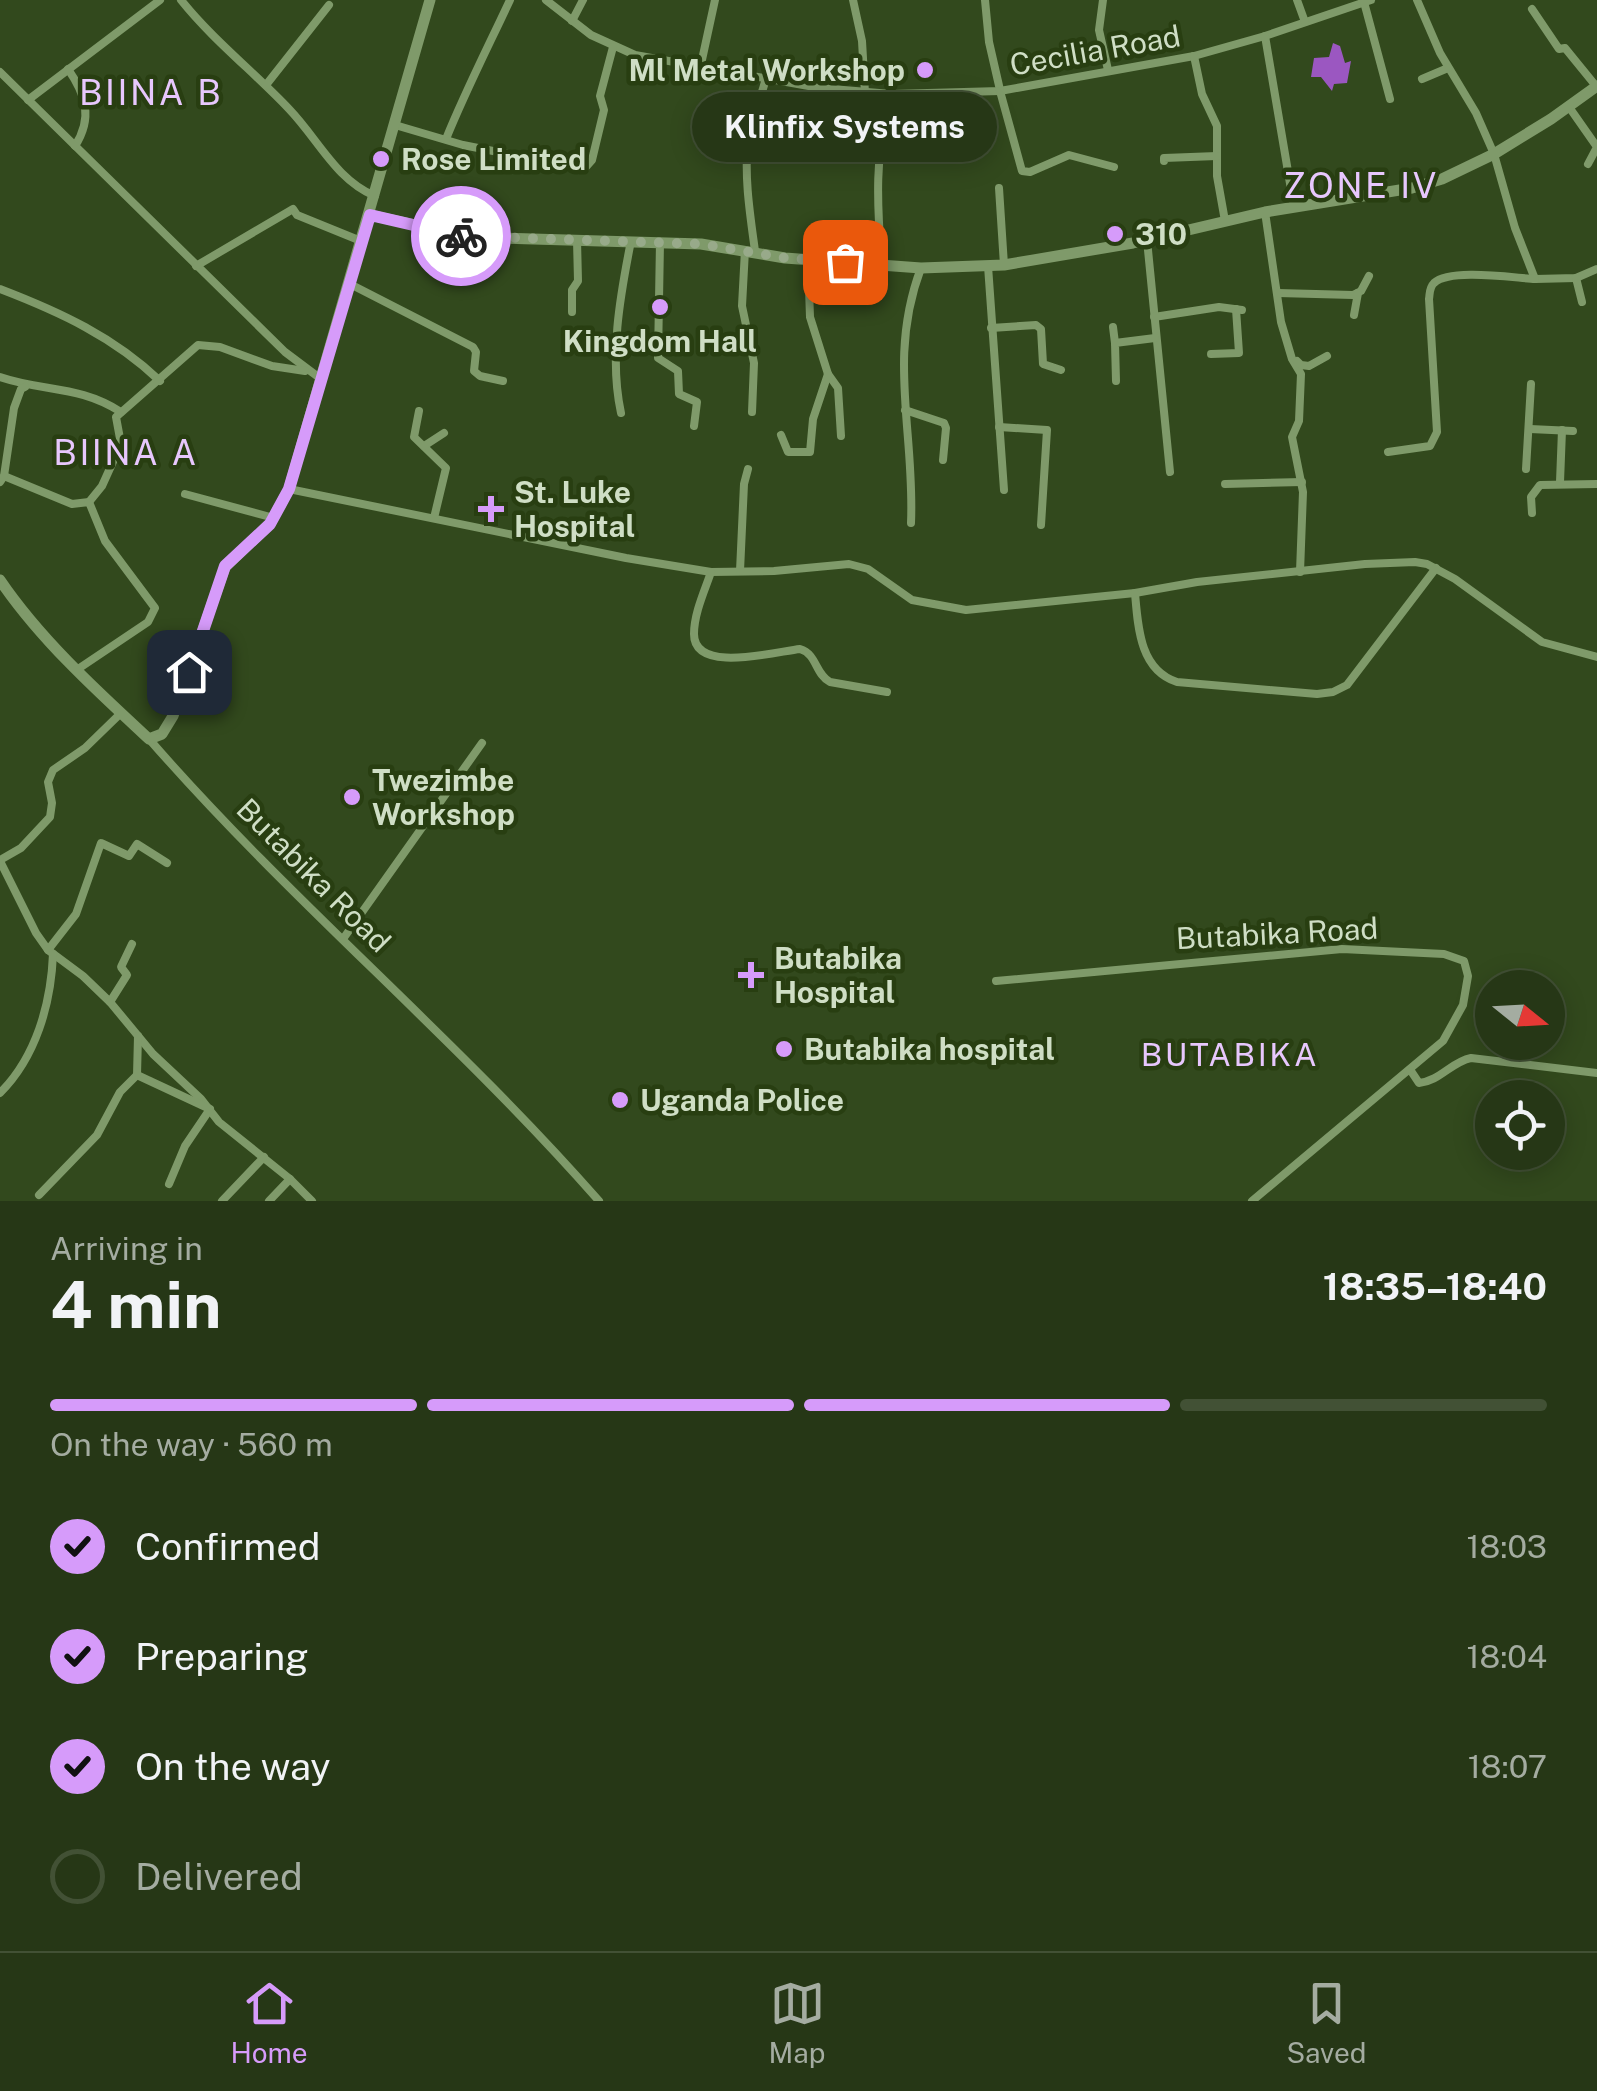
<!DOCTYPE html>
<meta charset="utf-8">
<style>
body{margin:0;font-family:"Public Sans",sans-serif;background:#2e3f1f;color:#f1f3f6;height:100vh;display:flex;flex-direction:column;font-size:38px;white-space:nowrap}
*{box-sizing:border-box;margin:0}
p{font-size:32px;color:#a4aca1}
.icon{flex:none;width:55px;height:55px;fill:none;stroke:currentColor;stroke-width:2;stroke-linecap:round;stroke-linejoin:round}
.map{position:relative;height:1201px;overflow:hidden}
.panel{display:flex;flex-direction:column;background:#263716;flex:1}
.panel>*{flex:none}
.needle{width:65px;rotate:108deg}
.buttons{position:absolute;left:1475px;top:970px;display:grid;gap:20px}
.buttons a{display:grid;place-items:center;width:90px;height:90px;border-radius:50%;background:#263716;box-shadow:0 5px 25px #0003,0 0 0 2px #425135;font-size:50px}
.pin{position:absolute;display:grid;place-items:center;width:85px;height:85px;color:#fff;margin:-42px;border-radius:20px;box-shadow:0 5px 15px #0006}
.courier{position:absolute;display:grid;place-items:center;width:100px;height:100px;margin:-50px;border:8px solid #d69bfa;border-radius:50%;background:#fff;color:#222;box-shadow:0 2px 12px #0007}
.bubble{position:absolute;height:70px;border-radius:35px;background:#263716;box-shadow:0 5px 25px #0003,0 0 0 2px #425135;font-size:32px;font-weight:700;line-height:70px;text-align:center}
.overview em{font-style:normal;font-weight:700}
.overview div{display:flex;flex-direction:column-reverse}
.overview{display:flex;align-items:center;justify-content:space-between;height:170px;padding:0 50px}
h1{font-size:65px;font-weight:700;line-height:75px}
.bar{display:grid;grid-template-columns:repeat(4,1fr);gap:15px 10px;align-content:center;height:120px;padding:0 50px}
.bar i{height:12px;border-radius:8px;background:#425135}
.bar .selected{background:#d69bfa}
.bar p{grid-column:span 4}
ol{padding:0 50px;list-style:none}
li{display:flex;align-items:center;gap:30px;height:110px}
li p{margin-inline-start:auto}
li .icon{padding:10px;border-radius:50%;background:#d69bfa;color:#111;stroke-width:4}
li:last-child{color:#a4aca1}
li i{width:55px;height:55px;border:5px solid #425135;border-radius:50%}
.menu{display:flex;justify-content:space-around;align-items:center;height:140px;border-top:2px solid #425135;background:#263716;font-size:28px;color:#a4aca1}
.menu a{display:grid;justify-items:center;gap:5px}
.menu .selected{color:#d69bfa}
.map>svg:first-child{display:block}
.forest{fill:#9b57c1}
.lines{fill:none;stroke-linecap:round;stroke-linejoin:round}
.street{stroke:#7f9a6a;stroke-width:8}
.secondary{stroke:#7f9a6a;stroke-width:11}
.done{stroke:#98aa8a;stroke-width:10;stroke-dasharray:0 18}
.route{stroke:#d69bfa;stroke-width:12}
.poi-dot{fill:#d69bfa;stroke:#283e11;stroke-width:4}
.labels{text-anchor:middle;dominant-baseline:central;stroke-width:9;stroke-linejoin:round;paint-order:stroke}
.street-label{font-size:30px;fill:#cfdec5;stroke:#283e11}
.poi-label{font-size:30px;font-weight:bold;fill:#cfdec5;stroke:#283e11;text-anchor:start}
.neighbourhood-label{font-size:32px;letter-spacing:2.5px;fill:#e7c7fd;stroke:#283e11}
.quarter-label{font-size:35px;letter-spacing:2.5px;fill:#e7c7fd;stroke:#283e11}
</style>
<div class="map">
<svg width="1597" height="1201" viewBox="0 0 1597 1201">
<rect width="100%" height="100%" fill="#32491d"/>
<path class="forest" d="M1333 43 1340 46 1345 63 1351 61 1347 83 1334 84 1332 91 1321 77H1311L1314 58 1329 57Z"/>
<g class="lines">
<g class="street">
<path d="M181 0C213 40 254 72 289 109 318 139 336 180 375 196"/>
<path d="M546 0 591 35 635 55 820 88 891 94 1000 91 1194 56 1265 36 1371 0"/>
<path d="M853 0 862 41 865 93"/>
<path d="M985 0 989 42 1000 90"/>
<path d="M1103 0 1099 30 1108 70"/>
<path d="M1297 0 1305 22"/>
<path d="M1417 0 1440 53 1476 113 1494 154 1515 228 1535 279 1576 278 1597 269"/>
<path d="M1364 2 1390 99"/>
<path d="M1532 9 1559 49 1565 48 1596 86"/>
<path d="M572 21 583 0"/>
<path d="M1265 36 1294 207"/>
<path d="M1194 56 1202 94 1217 126V176L1225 221"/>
<path d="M68 69C86 95 93 118 75 146"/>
<path d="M700 69 715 0"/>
<path d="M0 72 285 352 321 379"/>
<path d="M1422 79 1448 68"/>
<path d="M266 85 329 5"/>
<path d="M1000 91 1022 171 1030 172 1069 155 1114 167"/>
<path d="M28 100 160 0"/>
<path d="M1569 107 1597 147 1588 164"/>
<path d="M395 125 463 145 584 169 592 160 604 110 600 96 613 47"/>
<path d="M446 139C465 92 488 47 510 0"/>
<path d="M1164 161V158L1217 156"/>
<path d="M999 188 1004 265"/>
<path d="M1265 212 1281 322 1292 359 1301 374 1299 421 1292 437 1303 492 1300 572"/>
<path d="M1147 240 1170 472"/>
<path d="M660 242 658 358 678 371 679 394 697 402 694 426"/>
<path d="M745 250 742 306 754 363 752 412"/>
<path d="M755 251C750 214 744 177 748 140 751 118 761 99 766 78"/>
<path d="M882 265C877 208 874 150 891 94"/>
<path d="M196 266 293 209 297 215 361 241"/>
<path d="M988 266 1004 490"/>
<path d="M1576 278 1582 302"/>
<path d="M348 283 473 347 476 352 474 371 480 376 503 381"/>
<path d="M0 289C60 312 114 337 160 381"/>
<path d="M1278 293 1353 295 1361 291 1369 276"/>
<path d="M572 312V290L578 281 577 240"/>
<path d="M1354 315 1358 293"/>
<path d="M1154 317 1219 307 1242 310"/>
<path d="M1113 327 1115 343"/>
<path d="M991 328 1036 325 1041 329 1043 364 1061 370"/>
<path d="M1211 354 1239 353 1236 309"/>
<path d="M1297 361 1301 365 1309 366 1327 356"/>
<path d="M828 374 838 388 841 436"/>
<path d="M0 377C44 392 79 385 121 412"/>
<path d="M1116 381 1115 343 1155 338"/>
<path d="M905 410 944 423 946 428 943 460"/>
<path d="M419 411 414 437 446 468 434 518"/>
<path d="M621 413C609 358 620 296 631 241"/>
<path d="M999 427 1047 430 1041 525"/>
<path d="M1530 429 1573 431"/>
<path d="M781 435 788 452H810L813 419 828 374 810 317 808 260"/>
<path d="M424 446 444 433"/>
<path d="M1388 452 1430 446 1437 432 1429 299C1430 293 1429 288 1434 283 1450 268 1514 278 1535 279"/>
<path d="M1526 469 1531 384"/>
<path d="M4 476 72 504 89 502 105 541 155 608 148 622 78 669"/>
<path d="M0 482 4 476 14 408 21 389 25 387"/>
<path d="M1560 482 1562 430"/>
<path d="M1225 484 1302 482"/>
<path d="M289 489 626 558 711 572 774 571 849 564 868 569 912 600 966 610 1135 593 1197 582 1365 564 1415 562 1427 564 1455 579 1542 642 1597 657"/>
<path d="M185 494 274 518"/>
<path d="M89 502 102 486 121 444 116 417 198 345 220 347 272 366 305 371"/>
<path d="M1532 513 1531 497 1540 485 1597 484"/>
<path d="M911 523C915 432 887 358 921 268"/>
<path d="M740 571 744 484 748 469"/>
<path d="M711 572C705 590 694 613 694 634 694 674 774 652 800 649 817 654 815 674 830 682L887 692"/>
<path d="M1135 593C1138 628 1140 670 1177 682L1317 694 1333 692 1347 685 1436 568"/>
<path d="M149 739C290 901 457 1039 599 1201"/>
<path d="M0 860 21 848 50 817 52 803 48 782 53 770 85 748 121 713"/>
<path d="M0 861 36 933 48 950 83 976 110 1002 153 1054 201 1099 219 1122 290 1179 312 1201"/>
<path d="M343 939 482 743"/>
<path d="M48 950 76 914 101 843 129 856 137 844 167 863"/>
<path d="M996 981 1342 949 1444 954 1464 961 1468 976 1463 1005 1443 1041 1252 1201"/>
<path d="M110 1002 127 975 121 967 132 944"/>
<path d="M1411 1071 1419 1083C1440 1081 1451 1062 1471 1058L1597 1073"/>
<path d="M137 1075 210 1109 185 1146 169 1184"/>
<path d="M0 1093C36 1057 51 1004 53 954"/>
<path d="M39 1195 97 1135 120 1092 137 1075 138 1036"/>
<path d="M222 1201 264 1157"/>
<path d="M269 1201 290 1179"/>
</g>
<g class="secondary">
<path d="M370 215 470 237 701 244 785 258 921 268 1004 265 1133 243 1265 212 1412 188 1442 179 1494 154 1551 119 1597 86"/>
<path d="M0 580C40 639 97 691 149 739L162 734 173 716 225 567 270 524 289 489 430 0"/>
</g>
</g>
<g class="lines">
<path class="done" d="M461 236 701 244 785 258 845 262"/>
<path class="route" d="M189 672 225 566 270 524 289 489 370 215 461 236"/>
</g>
<g class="poi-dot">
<circle cx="925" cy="70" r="10"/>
<circle cx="381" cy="159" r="10"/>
<circle cx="1115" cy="234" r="10"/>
<circle cx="660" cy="307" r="10"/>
<path d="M486 494h10v10h10v10h-10v10h-10v-10h-10v-10h10z"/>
<circle cx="352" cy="797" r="10"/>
<path d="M746 960h10v10h10v10h-10v10h-10v-10h-10v-10h10z"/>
<circle cx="784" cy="1049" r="10"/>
<circle cx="620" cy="1100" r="10"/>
</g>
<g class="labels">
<g class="street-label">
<text transform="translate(1095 50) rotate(-10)">Cecilia Road</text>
<text transform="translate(314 875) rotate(45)">Butabika Road</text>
<text transform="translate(1277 933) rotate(-3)">Butabika Road</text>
</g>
<g class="poi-label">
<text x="905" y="70" text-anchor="end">Ml Metal Workshop</text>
<text x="401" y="159">Rose Limited</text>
<text x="1135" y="234">310</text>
<text x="660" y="341" text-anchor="middle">Kingdom Hall</text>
<text x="514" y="492">St. Luke<tspan x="514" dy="34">Hospital</tspan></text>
<text x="372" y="780">Twezimbe<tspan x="372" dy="34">Workshop</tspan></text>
<text x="774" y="958">Butabika<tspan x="774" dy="34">Hospital</tspan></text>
<text x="804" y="1049">Butabika hospital</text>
<text x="640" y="1100">Uganda Police</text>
</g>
<g class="neighbourhood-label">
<text x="1230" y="1054">BUTABIKA</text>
</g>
<g class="quarter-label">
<text x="151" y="92">BIINA B</text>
<text x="1361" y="185">ZONE IV</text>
<text x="126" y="452">BIINA A</text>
</g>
</g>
</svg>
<div class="buttons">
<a><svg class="needle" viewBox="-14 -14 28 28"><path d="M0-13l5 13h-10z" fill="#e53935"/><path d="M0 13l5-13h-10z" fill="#a4aca1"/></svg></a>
<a><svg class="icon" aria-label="locate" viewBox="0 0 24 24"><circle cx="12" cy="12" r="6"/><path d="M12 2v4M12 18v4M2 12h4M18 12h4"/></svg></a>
</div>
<div class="pin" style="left:845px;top:262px;background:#ea580c"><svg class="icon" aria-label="bag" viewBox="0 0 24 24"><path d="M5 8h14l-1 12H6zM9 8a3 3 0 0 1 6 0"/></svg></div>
<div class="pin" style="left:189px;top:672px;background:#1f2937"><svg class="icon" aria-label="home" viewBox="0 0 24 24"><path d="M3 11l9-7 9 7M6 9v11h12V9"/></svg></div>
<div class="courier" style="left:461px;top:236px"><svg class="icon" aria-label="bike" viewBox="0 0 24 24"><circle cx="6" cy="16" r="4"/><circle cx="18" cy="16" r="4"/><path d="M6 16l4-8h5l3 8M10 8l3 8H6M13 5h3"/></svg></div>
<div class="bubble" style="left:692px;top:92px;width:305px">Klinfix Systems</div>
</div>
<section class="panel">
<div class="overview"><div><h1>4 min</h1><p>Arriving in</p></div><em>18:35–18:40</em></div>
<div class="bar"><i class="selected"></i><i class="selected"></i><i class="selected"></i><i></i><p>On the way · 560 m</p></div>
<ol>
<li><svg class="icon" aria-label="check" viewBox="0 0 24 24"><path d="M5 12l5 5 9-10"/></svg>Confirmed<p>18:03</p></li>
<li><svg class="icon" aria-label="check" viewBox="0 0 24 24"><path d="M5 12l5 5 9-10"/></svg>Preparing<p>18:04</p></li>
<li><svg class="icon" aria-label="check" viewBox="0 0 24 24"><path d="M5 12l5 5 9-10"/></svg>On the way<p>18:07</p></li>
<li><i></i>Delivered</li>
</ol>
</section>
<nav class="menu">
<a class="selected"><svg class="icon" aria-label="home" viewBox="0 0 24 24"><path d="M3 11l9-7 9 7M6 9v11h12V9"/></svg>Home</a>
<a><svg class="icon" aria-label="map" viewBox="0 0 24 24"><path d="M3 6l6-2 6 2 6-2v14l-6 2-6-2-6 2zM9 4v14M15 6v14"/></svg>Map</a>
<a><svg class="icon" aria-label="saved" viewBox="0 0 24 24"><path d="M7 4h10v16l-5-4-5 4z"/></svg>Saved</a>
</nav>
